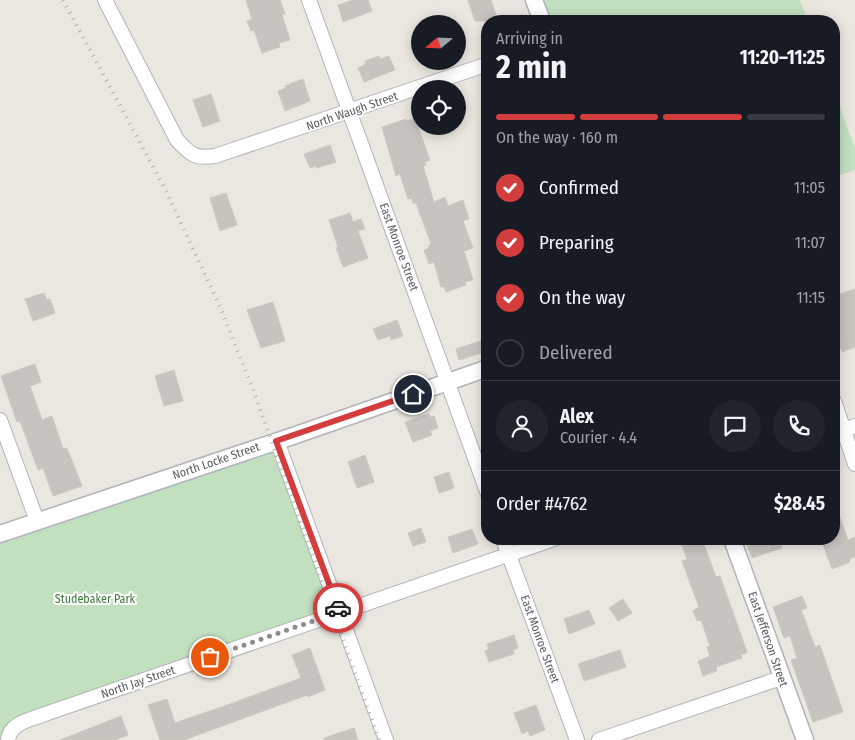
<!DOCTYPE html>
<meta charset="utf-8">
<style>
body{margin:0;font-family:"Fira Sans Condensed",sans-serif;background:#20242c;color:#f1f3f6;height:100vh;display:flex;flex-direction:column;font-size:19px;white-space:nowrap}
*{box-sizing:border-box;margin:0}
p{font-size:16px;color:#9ea1a6}
.icon{flex:none;width:28px;height:28px;fill:none;stroke:currentColor;stroke-width:2;stroke-linecap:round;stroke-linejoin:round}
.map{position:relative;flex:1;overflow:hidden}
.sheet{position:absolute;left:481px;top:15px;width:359px;height:530px;display:flex;flex-direction:column;background:#171b24;border-radius:20px;box-shadow:0 2px 12px #0003}
.sheet>*{flex:none}
.needle{width:32px;rotate:251deg}
.buttons{position:absolute;left:411px;top:15px;display:grid;gap:10px}
.buttons a{display:grid;place-items:center;width:55px;height:55px;border-radius:50%;background:#171b24;box-shadow:0 2px 12px #0003;font-size:25px}
.pin{position:absolute;display:grid;place-items:center;width:42px;height:42px;color:#fff;margin:-21px;border:2px solid #fff;border-radius:50%;box-shadow:0 1px 5px #0007}
.courier{position:absolute;display:grid;place-items:center;width:50px;height:50px;margin:-25px;border:4px solid #d33d3e;border-radius:50%;background:#fff;color:#222;box-shadow:0 1px 6px #0007}
.summary em{font-style:normal;font-weight:700}
.summary div{display:flex;flex-direction:column-reverse}
.summary{display:flex;align-items:center;justify-content:space-between;height:85px;padding:0 15px}
h1{font-size:32px;font-weight:700;line-height:38px}
.bar{display:grid;grid-template-columns:repeat(4,1fr);gap:8px 5px;align-content:center;height:60px;padding:0 15px}
.bar i{height:6px;border-radius:4px;background:#363941}
.bar .current{background:#d33d3e}
.bar p{grid-column:span 4}
.line{display:flex;align-items:center;gap:12px;padding:0 15px;border-top:1px solid #363941}
.line div{flex:1}
.round{display:grid;place-items:center;flex:none;width:52px;height:52px;border-radius:26px;background:#20242c}
ol{padding:0 15px;list-style:none}
li{display:flex;align-items:center;gap:15px;height:55px}
li p{margin-inline-start:auto}
li .icon{padding:5px;border-radius:50%;background:#d33d3e;color:#fff;stroke-width:4}
li:last-child{color:#9ea1a6}
li i{width:28px;height:28px;border:2px solid #363941;border-radius:50%}
.map>svg:first-child{display:block}
.green{fill:#c2dfbf}
.building{fill:#c7c3bf;stroke:#cec8bf}
.lines{fill:none;stroke-linecap:round;stroke-linejoin:round}
.minor-casing{stroke:#b1b3b6;stroke-width:16}
.tertiary-casing{stroke:#b1b3b6;stroke-width:19}
.minor{stroke:#fff;stroke-width:14}
.tertiary{stroke:#fff;stroke-width:16}
.rail{stroke:#aeafaf;stroke-width:4;stroke-dasharray:1 6;stroke-linecap:butt}
.done{stroke:#8c8d8c;stroke-width:5;stroke-dasharray:0 9}
.route{stroke:#d33d3e;stroke-width:6}
.labels{text-anchor:middle;dominant-baseline:central;stroke-width:4;stroke-linejoin:round;paint-order:stroke}
.street-label{font-size:12px;fill:#595c5f;stroke:#fff}
.park-label{font-size:12px;fill:#3f7a3d;stroke:#fff}
</style>
<div class="map">
<svg width="855" height="740" viewBox="0 0 855 740">
<rect width="100%" height="100%" fill="#eae7e0"/>
<g class="green">
<path d="M534 0H800L808 21H542Z"/>
<path d="M834 91 855 148V170L834 177Z"/>
<path d="M277 441 333 614 45 714 8 740H0V534Z"/>
</g>
<g class="building">
<path d="M246 0H280L285 14 282 15 290 40 279 43 280 47 262 53 254 30 251 31 247 21 252 19Z"/>
<path d="M353 0H368L372 11 343 22 338 5Z"/>
<path d="M468 0H491L498 21H475Z"/>
<path d="M379 56 380 59 389 56 395 70 364 82 358 68 366 64 365 61Z"/>
<path d="M303 79 310 101 285 111 278 91 286 88 285 86Z"/>
<path d="M211 94 220 121 203 127 193 100Z"/>
<path d="M415 118 430 160 425 162 426 165 423 166 434 202 445 197 448 206 463 200 469 219 463 221 473 248 464 251 473 280 465 282 466 285 446 292 444 287H441L434 262 429 264 424 250 429 248 428 246 431 244 416 203H413L412 198 408 199 400 174 396 176 382 127 406 119 407 121Z"/>
<path d="M330 145 336 162 317 168 316 166 310 168 304 154Z"/>
<path d="M226 193 237 225 220 231 210 198Z"/>
<path d="M350 213 353 222 361 219 365 229 358 231 368 258 343 267 336 248 338 247 329 220Z"/>
<path d="M855 289V347L842 352 838 340 841 339 834 317V296Z"/>
<path d="M44 293 47 300 50 299 55 313 33 321 25 299Z"/>
<path d="M273 302 285 341 261 348 247 310Z"/>
<path d="M397 320 403 336 391 340 390 336 378 340 373 329Z"/>
<path d="M481 341 484 352 459 360 456 349Z"/>
<path d="M35 364 41 382 30 386 42 420 52 416 63 449 67 448 82 486 53 496 43 468 38 470 20 421 17 422 1 376Z"/>
<path d="M174 370 183 401 164 406 155 376Z"/>
<path d="M429 414 431 417 434 416 438 428 430 431 432 435 413 442 405 422Z"/>
<path d="M365 455 374 482 357 488 348 462Z"/>
<path d="M449 472 454 488 439 493 434 477Z"/>
<path d="M834 504H835L848 540 855 537V557L849 559 850 562 832 569 821 539H834Z"/>
<path d="M421 528 426 542 413 546 408 533Z"/>
<path d="M472 529 478 544 453 553 448 537Z"/>
<path d="M690 539H702L716 577 720 576 747 652 741 655 742 658 716 667 717 671 703 676 698 661 710 656 707 647 710 646 701 620 697 621 693 611 699 607 682 561 687 559 681 542Z"/>
<path d="M745 539H779L782 548 752 558Z"/>
<path d="M802 596 807 608 801 610 815 647 820 645 843 712 813 722 791 660 797 658 790 636 784 638 773 607Z"/>
<path d="M623 599 632 613 618 621 609 608Z"/>
<path d="M589 610 595 624 569 634 564 619Z"/>
<path d="M514 635 518 648 513 650 514 654 489 662 485 651 489 649 487 644Z"/>
<path d="M310 648 325 690 308 697 307 695 184 740H160L148 705 167 699 175 723 230 704 301 678 292 655Z"/>
<path d="M620 650 626 667 584 681 578 664Z"/>
<path d="M536 705 545 730 530 736 528 731 522 734 514 713Z"/>
<path d="M121 716 128 735 115 740H60Z"/>
<path d="M354 728 358 740H324V738Z"/>
</g>
<g class="lines">
<g class="minor-casing">
<g id="minor">
<path d="M105 0 177 140C190 154 194 159 215 156L488 64"/>
<path d="M309 0 488 494"/>
<path d="M834 401 855 464"/>
<path d="M0 420 37 521"/>
<path d="M834 433 855 426"/>
<path d="M277 441 386 740"/>
<path d="M503 539 577 740"/>
<path d="M8 740C10 722 31 720 45 714L554 539"/>
<path d="M599 740 781 678"/>
</g>
</g>
<g class="tertiary-casing">
<g id="tertiary">
<path d="M534 0 542 21"/>
<path d="M0 534 293 436 488 368"/>
<path d="M732 539 805 740"/>
</g>
</g>
<use href="#minor" class="minor"/>
<use href="#tertiary" class="tertiary"/>
<path class="rail" d="M63 0 164 187 218 302 254 392 379 740"/>
</g>
<g class="lines">
<path class="done" d="M210 657 339 612 338 608"/>
<path class="route" d="M338 608 276 441 413 394"/>
</g>
<g class="labels">
<g class="street-label">
<text transform="translate(352 111) rotate(-19)">North Waugh Street</text>
<text transform="translate(399 247) rotate(70)">East Monroe Street</text>
<text transform="translate(216 461) rotate(-19)">North Locke Street</text>
<text transform="translate(540 639) rotate(70)">East Monroe Street</text>
<text transform="translate(768 639) rotate(71)">East Jefferson Street</text>
<text transform="translate(138 682) rotate(-19)">North Jay Street</text>
</g>
<g class="park-label">
<text x="95" y="599">Studebaker Park</text>
</g>
</g>
</svg>
<div class="buttons">
<a><svg class="needle" viewBox="-14 -14 28 28"><path d="M0-13l5 13h-10z" fill="#e53935"/><path d="M0 13l5-13h-10z" fill="#9ea1a6"/></svg></a>
<a><svg class="icon" aria-label="locate" viewBox="0 0 24 24"><circle cx="12" cy="12" r="6"/><path d="M12 2v4M12 18v4M2 12h4M18 12h4"/></svg></a>
</div>
<div class="pin" style="left:210px;top:657px;background:#ea580c"><svg class="icon" aria-label="bag" viewBox="0 0 24 24"><path d="M5 8h14l-1 12H6zM9 8a3 3 0 0 1 6 0"/></svg></div>
<div class="pin" style="left:413px;top:394px;background:#1f2937"><svg class="icon" aria-label="home" viewBox="0 0 24 24"><path d="M3 11l9-7 9 7M6 9v11h12V9"/></svg></div>
<div class="courier" style="left:338px;top:608px"><svg class="icon" aria-label="car" viewBox="0 0 24 24"><path d="M5 17H2v-5l4-1 3-4h7l3 4 3 1v5h-3M9 17h6M6 11h13"/><circle cx="7" cy="17" r="2"/><circle cx="17" cy="17" r="2"/></svg></div>
<section class="sheet">
<div class="summary"><div><h1>2 min</h1><p>Arriving in</p></div><em>11:20–11:25</em></div>
<div class="bar"><i class="current"></i><i class="current"></i><i class="current"></i><i></i><p>On the way · 160 m</p></div>
<ol>
<li><svg class="icon" aria-label="check" viewBox="0 0 24 24"><path d="M5 12l5 5 9-10"/></svg>Confirmed<p>11:05</p></li>
<li><svg class="icon" aria-label="check" viewBox="0 0 24 24"><path d="M5 12l5 5 9-10"/></svg>Preparing<p>11:07</p></li>
<li><svg class="icon" aria-label="check" viewBox="0 0 24 24"><path d="M5 12l5 5 9-10"/></svg>On the way<p>11:15</p></li>
<li><i></i>Delivered</li>
</ol>
<div class="line" style="height:90px"><a class="round"><svg class="icon" aria-label="person" viewBox="0 0 24 24"><circle cx="12" cy="8" r="4"/><path d="M4 21q1-7 8-7t8 7"/></svg></a><div><b>Alex</b><p>Courier · 4.4</p></div><a class="round"><svg class="icon" aria-label="chat" viewBox="0 0 24 24"><path d="M4 5h16v11H9l-5 4z"/></svg></a><a class="round"><svg class="icon" aria-label="phone" viewBox="0 0 24 24"><path d="M5 4h4l2 5-3 2q2 4 5 5l2-3 5 2v4C11 20 4 13 5 4z"/></svg></a></div>
<div class="line" style="height:65px"><div>Order #4762</div><b>$28.45</b></div>
</section>
</div>
